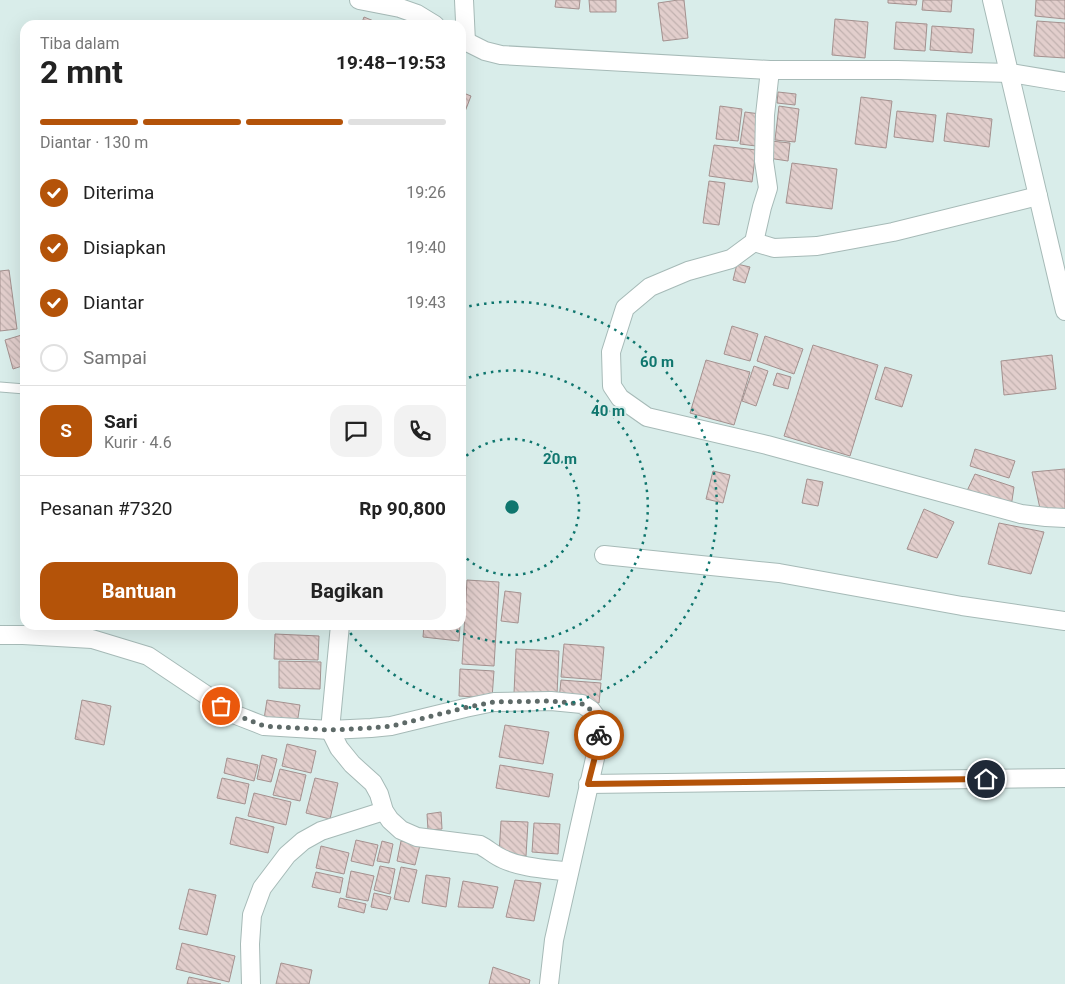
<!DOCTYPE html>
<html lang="id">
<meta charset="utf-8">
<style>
body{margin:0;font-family:Roboto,sans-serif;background:#f2f2f2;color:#222;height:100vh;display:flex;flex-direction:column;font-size:19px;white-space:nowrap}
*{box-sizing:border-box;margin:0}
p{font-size:16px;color:#767676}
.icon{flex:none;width:28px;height:28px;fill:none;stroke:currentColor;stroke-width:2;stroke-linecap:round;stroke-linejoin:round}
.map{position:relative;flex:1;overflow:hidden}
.side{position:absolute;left:20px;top:20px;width:446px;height:610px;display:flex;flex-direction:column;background:#fff;border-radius:15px;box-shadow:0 5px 20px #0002}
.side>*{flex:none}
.pin{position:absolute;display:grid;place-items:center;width:42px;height:42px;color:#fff;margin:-21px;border:2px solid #fff;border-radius:50%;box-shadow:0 1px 5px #0007}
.courier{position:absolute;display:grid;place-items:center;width:50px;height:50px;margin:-25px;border:4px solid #b45309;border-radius:50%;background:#fff;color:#222;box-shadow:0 1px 6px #0007}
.head em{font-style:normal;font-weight:700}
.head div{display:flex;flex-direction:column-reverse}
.head{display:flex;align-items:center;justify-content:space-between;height:85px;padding:0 20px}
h1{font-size:32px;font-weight:700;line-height:38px}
.bar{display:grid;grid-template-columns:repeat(4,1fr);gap:8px 5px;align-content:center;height:60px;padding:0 20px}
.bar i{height:6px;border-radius:4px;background:#e0e0e0}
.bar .on{background:#b45309}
.bar p{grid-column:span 4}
.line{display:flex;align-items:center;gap:12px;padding:0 20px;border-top:1px solid #e0e0e0}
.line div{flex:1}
.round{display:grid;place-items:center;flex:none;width:52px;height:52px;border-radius:15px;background:#f2f2f2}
ol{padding:0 20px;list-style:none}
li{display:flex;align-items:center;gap:15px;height:55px}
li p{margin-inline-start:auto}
li .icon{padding:5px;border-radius:50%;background:#b45309;color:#fff;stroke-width:4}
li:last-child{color:#767676}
li i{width:28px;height:28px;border:2px solid #e0e0e0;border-radius:50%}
.primary-button{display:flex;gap:10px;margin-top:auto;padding:10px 20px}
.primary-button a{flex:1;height:58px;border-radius:15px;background:#b45309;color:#fff;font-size:20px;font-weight:700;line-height:58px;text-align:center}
.primary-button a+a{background:#f2f2f2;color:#222}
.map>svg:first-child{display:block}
.building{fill:url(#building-back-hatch);stroke:#a4918f}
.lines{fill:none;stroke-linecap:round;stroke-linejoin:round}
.lane-casing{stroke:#a6bab7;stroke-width:11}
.street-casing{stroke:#a6bab7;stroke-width:20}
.lane{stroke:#fff;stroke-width:9}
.street{stroke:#fff;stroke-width:18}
.done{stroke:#5e6a68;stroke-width:5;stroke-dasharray:0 9}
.route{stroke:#b45309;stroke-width:6}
.ring{fill:none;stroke:#0f766e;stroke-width:2.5;stroke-dasharray:2.5 5}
.centre{fill:#0f766e;stroke:#d9edea;stroke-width:2.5}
.ring-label{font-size:15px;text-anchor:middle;font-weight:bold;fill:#0f766e;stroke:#d9edea;stroke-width:4;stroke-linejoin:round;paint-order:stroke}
</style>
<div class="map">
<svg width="1065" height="984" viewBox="0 0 1065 984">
<defs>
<pattern id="building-back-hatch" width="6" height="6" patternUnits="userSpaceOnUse" patternTransform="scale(1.25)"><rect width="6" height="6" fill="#e2cecc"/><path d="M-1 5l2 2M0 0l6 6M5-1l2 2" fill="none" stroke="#c1b1af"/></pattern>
</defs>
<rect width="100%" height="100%" fill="#d9edea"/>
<g class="building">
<path d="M556 0H580L579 9 555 7Z"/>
<path d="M589 0H616V12H590Z"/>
<path d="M678 0H684L688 38 663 41 658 3Z"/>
<path d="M888 0H917L916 5 888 3Z"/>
<path d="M923 0H952L951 12 922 10Z"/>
<path d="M1036 0H1065V19L1035 16Z"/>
<path d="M364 17 381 24 380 25H361Z"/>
<path d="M835 19 868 22 865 58 832 55Z"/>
<path d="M1037 21 1065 23V58L1034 56Z"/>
<path d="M896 22 927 24 925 51 894 49Z"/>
<path d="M932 26 974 29 972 53 930 50Z"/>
<path d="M461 92 471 96 461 122Z"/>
<path d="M778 92 796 94 795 105 777 103Z"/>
<path d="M861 97 892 101 886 148 855 144Z"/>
<path d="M720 106 742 109 738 141 716 139Z"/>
<path d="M779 106 799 109 795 142 775 140Z"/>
<path d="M897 111 936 115 933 142 894 137Z"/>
<path d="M745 112 760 114 756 146 740 144Z"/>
<path d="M947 113 992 119 989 147 944 141Z"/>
<path d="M771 141 790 143 788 161 768 158Z"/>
<path d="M714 145 756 150 752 182 709 176Z"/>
<path d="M792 163 837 169 832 209 786 203Z"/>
<path d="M709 181 725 183 719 225 703 223Z"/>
<path d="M737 264 750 267 745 283 733 280Z"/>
<path d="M9 270 17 329 0 331V271Z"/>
<path d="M732 326 758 334 750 361 724 354Z"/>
<path d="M25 334V365L13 369 5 340Z"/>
<path d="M765 336 803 349 794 374 757 361Z"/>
<path d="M813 345 878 365 850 456 784 436Z"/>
<path d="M1052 355 1056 389 1004 395 1001 361Z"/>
<path d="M706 360 750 372 734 425 690 413Z"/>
<path d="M754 366 768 371 756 406 742 401Z"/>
<path d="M885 367 912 375 902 407 875 399Z"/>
<path d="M777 373 791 377 788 389 773 385Z"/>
<path d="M975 449 1015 461 1009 478 970 466Z"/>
<path d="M1065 469V512L1041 513 1032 472Z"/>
<path d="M713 471 730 475 723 503 706 499Z"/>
<path d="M975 474 1014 487 1011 507 966 493Z"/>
<path d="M807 479 823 482 818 506 802 503Z"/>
<path d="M924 509 954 522 937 558 907 549Z"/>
<path d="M999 523 1044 532 1031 574 988 564Z"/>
<path d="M467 580 499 582 494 666 462 664Z"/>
<path d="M505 591 521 593 518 623 501 621Z"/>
<path d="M424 625H460L459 641 423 637Z"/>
<path d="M275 634 319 636 318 660 274 659Z"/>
<path d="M564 644 604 647 601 680 561 677Z"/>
<path d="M516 649 559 651 557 694 514 693Z"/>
<path d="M279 661 321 662 320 689 279 688Z"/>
<path d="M460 669 494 671 492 698 459 696Z"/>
<path d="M561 680 601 683 599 703 559 700Z"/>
<path d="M82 700 111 706 104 745 75 739Z"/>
<path d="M267 700 300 705 297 724 264 719Z"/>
<path d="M505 725 549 732 543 764 499 757Z"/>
<path d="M287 744 316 751 311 773 282 766Z"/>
<path d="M262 755 277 759 271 782 257 779Z"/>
<path d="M227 758 258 765 254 781 224 773Z"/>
<path d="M500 765 553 774 549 797 496 788Z"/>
<path d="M280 769 306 775 300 801 273 795Z"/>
<path d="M222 778 249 784 245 804 217 798Z"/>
<path d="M315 778 338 783 330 819 306 813Z"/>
<path d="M254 793 291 802 286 825 248 816Z"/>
<path d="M441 812 442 829 428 830 427 814Z"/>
<path d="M236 817 274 827 268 853 230 844Z"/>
<path d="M501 821 528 822 526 856 499 855Z"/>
<path d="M534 823 560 824 558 854 532 852Z"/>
<path d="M356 840 378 845 373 866 351 861Z"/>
<path d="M382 841 393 844 389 863 377 861Z"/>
<path d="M401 841 420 845 415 865 397 861Z"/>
<path d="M321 846 349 853 344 874 316 868Z"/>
<path d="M380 866 395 869 390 894 374 890Z"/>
<path d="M401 867 417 870 409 902 394 899Z"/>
<path d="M351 871 374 876 368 901 346 897Z"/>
<path d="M316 872 343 878 340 893 312 887Z"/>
<path d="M426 875 450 878 446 907 422 903Z"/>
<path d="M515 880 541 883 534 921 506 917Z"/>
<path d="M463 881 498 887 493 908 458 907Z"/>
<path d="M189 889 216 895 207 935 179 929Z"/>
<path d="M374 893 391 897 387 910 371 907Z"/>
<path d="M340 898 366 904 364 913 338 907Z"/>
<path d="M182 943 235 956 229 982 176 969Z"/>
<path d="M281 963 312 970 309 984H276Z"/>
<path d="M493 967 530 980 529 984H489Z"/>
<path d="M189 977 221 984H187Z"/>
</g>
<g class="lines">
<g class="lane-casing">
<path id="lane" d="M0 387 25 389"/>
</g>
<g class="street-casing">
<g id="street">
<path d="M359 0 400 8 417 14 435 25"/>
<path d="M464 0 466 42"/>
<path d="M992 0 1065 311"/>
<path d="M461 39 485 51 501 55 770 70H898L1010 73 1065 82"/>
<path d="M770 70 765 115 764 161 768 188 762 207 754 242 731 259 688 271 650 287 625 308 611 352 612 386 620 398 647 417 767 445 1021 514 1046 517 1065 518"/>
<path d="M754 242 774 248 817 246 893 232 1038 196"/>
<path d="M604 555 779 573 962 606 1065 621"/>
<path d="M340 625 330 730 339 748 352 764 373 783 379 794 384 811 390 820 401 830 417 837 480 845C488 849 495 856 503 859 522 868 549 869 569 872"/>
<path d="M0 635H23L92 639 148 656 236 715 264 726 330 730 371 728 391 726 465 708 494 702 551 701 582 704 591 710 597 718 599 734 598 745 554 940 549 984"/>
<path d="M588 784 1065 778"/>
<path d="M251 984 250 944 252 915 262 888 287 855 303 841 321 831 384 811"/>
</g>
</g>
<use href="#lane" class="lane"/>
<use href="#street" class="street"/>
</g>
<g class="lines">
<path class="done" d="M221 706 236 715 264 726 330 730 371 728 392 726 464 708 494 702 551 701 582 704 591 710 597 718 599 735"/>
<path class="route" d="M599 735 598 745 588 784 986 779"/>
</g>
<g class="ring">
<path d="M461 461A68 68 0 1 1 461 553"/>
<path d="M462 380A136 136 0 1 1 445 625"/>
<path d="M462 308A205 205 0 1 1 345 626"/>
</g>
<circle cx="512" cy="507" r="8" class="centre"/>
<g class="ring-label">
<text x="657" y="367">60 m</text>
<text x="608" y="416">40 m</text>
<text x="560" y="464">20 m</text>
</g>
</svg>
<div class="pin" style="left:221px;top:706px;background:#ea580c"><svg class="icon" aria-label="bag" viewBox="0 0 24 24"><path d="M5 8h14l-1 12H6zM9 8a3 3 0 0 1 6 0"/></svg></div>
<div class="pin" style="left:986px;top:779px;background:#1f2937"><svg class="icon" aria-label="home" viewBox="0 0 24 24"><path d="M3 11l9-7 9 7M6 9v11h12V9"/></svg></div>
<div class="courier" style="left:599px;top:735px"><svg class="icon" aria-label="bike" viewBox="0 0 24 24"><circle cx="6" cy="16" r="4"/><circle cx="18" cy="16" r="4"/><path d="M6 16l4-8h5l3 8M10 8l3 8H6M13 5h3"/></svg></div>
<section class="side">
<div class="head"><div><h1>2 mnt</h1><p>Tiba dalam</p></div><em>19:48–19:53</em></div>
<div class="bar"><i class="on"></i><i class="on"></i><i class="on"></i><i></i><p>Diantar · 130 m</p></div>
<ol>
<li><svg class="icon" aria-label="check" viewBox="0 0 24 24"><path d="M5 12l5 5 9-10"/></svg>Diterima<p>19:26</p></li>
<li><svg class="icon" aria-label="check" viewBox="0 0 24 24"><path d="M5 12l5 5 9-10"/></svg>Disiapkan<p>19:40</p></li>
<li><svg class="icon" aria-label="check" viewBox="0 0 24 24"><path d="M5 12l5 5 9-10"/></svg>Diantar<p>19:43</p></li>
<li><i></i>Sampai</li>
</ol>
<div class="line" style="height:90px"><b class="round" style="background:#b45309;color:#fff">S</b><div><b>Sari</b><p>Kurir · 4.6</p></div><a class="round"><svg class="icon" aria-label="chat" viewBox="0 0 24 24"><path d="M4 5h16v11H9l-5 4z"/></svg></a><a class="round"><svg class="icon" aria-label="phone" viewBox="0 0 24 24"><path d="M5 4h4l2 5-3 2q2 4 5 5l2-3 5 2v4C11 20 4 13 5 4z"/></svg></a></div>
<div class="line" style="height:65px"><div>Pesanan #7320</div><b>Rp 90,800</b></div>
<div class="primary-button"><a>Bantuan</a><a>Bagikan</a></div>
</section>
</div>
